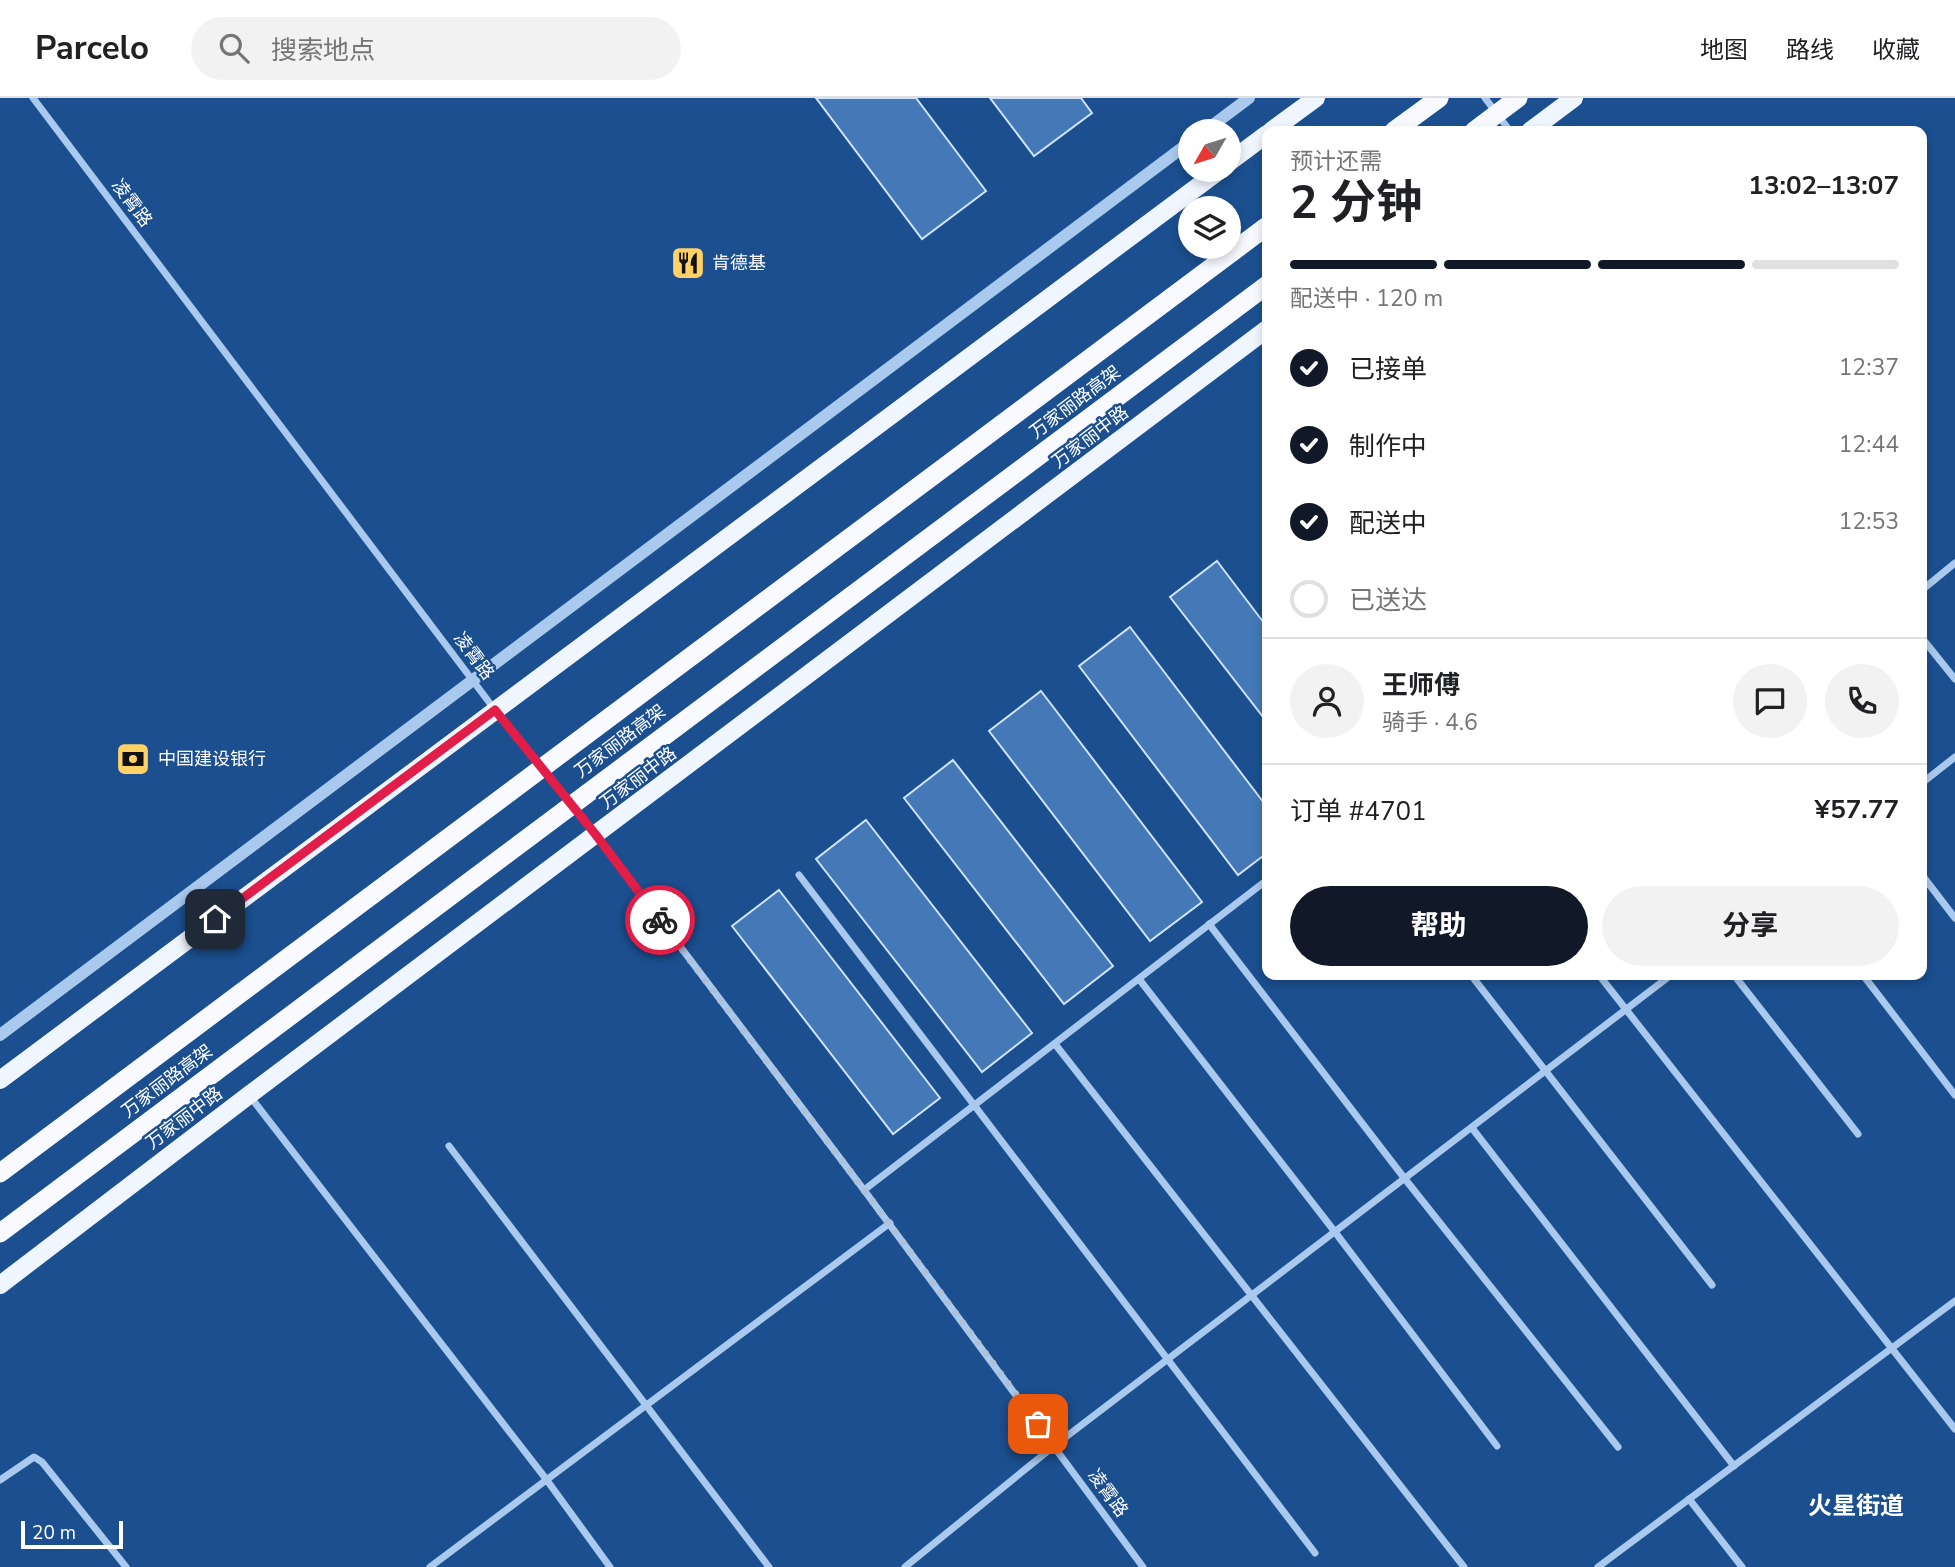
<!DOCTYPE html>
<html lang="zh">
<meta charset="utf-8">
<style>
body{margin:0;font-family:"Nunito Sans","Noto Sans SC",sans-serif;background:#f2f2f2;color:#202124;height:100vh;display:flex;flex-direction:column;font-size:26px;white-space:nowrap}
*{box-sizing:border-box;margin:0}
p{font-size:23px;color:#757577}
.icon{flex:none;width:38px;height:38px;fill:none;stroke:currentColor;stroke-width:2;stroke-linecap:round;stroke-linejoin:round}
.map{position:relative;flex:1;overflow:hidden}
.details{position:absolute;left:1262px;top:28px;width:665px;height:854px;display:flex;flex-direction:column;background:#fff;border-radius:14px;box-shadow:0 4px 10px #0003}
.details>*{flex:none}
.needle{width:46px;rotate:231deg}
.controls{position:absolute;left:1178px;top:21px;display:grid;gap:14px}
.controls a{display:grid;place-items:center;width:63px;height:63px;border-radius:50%;background:#fff;box-shadow:0 4px 10px #0003;font-size:35px}
.scale{position:absolute;left:21px;bottom:18px;width:102px;box-sizing:border-box;padding-left:7px;border:4px solid #fff;border-top:0;font-size:19px;line-height:24px;white-space:nowrap;color:#fff;-webkit-text-stroke:5px #1b4f8f;paint-order:stroke}
.pin{position:absolute;display:grid;place-items:center;width:60px;height:60px;color:#fff;margin:-30px;border-radius:14px;box-shadow:0 4px 10px #0006}
.courier{position:absolute;display:grid;place-items:center;width:70px;height:70px;margin:-35px;border:5px solid #e11d48;border-radius:50%;background:#fff;color:#222;box-shadow:0 2px 9px #0007}
.summary em{font-style:normal;font-weight:700}
.summary div{display:flex;flex-direction:column-reverse}
.summary{display:flex;align-items:center;justify-content:space-between;height:119px;padding:0 28px}
h1{font-size:46px;font-weight:700;line-height:52px}
.bar{display:grid;grid-template-columns:repeat(4,1fr);gap:10px 7px;align-content:center;height:84px;padding:0 28px}
.bar i{height:9px;border-radius:5px;background:#e0e0e0}
.bar .active{background:#111827}
.bar p{grid-column:span 4}
.line{display:flex;align-items:center;gap:18px;padding:0 28px;border-top:2px solid #e0e0e0}
.line div{flex:1}
.round{display:grid;place-items:center;flex:none;width:74px;height:74px;border-radius:37px;background:#f2f2f2}
ol{padding:0 28px;list-style:none}
li{display:flex;align-items:center;gap:21px;height:77px}
li p{margin-inline-start:auto}
li .icon{padding:7px;border-radius:50%;background:#111827;color:#fff;stroke-width:4}
li:last-child{color:#757577}
li i{width:38px;height:38px;border:4px solid #e0e0e0;border-radius:50%}
.action{display:flex;gap:14px;margin-top:auto;padding:14px 28px}
.action a{flex:1;height:80px;border-radius:42px;background:#111827;color:#fff;font-size:28px;font-weight:700;line-height:80px;text-align:center}
.action a+a{background:#f2f2f2;color:#202124}
header{display:flex;align-items:center;gap:42px;box-sizing:border-box;height:98px;padding:0 35px;background:#fff;border-bottom:2px solid #e0e0e0}
header strong{font-size:33px}
nav{display:flex;gap:38px;margin-inline-start:auto;font-size:24px}
.search{width:490px;height:63px;background:#f2f2f2;display:flex;align-items:center;gap:18px;box-sizing:border-box;padding:0 24px;border-radius:38px;color:#757577;font-size:26px}
.map>svg:first-child{display:block}
.building{fill:#4478b7;stroke:#cfe3fa;stroke-width:2}
.lines{fill:none;stroke-linecap:round;stroke-linejoin:round}
.minor{stroke:#a9c9ee;stroke-width:7}
.tertiary{stroke:#a9c9ee;stroke-width:12}
.primary{stroke:#f0f6ff;stroke-width:18}
.trunk{stroke:#f8faff;stroke-width:19}
.trunk-bridge{stroke:#f8faff;stroke-width:19}
.done{stroke:#afc1d8;stroke-width:7;stroke-dasharray:0 12.6}
.route{stroke:#e11d48;stroke-width:9}
.labels{text-anchor:middle;dominant-baseline:central;stroke-width:5;stroke-linejoin:round;paint-order:stroke}
.street-label{font-size:18px;fill:#fff;stroke:#1b4f8f}
.poi-label{font-size:18px;fill:#fff;stroke:#1b4f8f;text-anchor:start}
.district-label{font-size:24px;font-weight:bold;fill:#fff;stroke:#1b4f8f}
</style>
<header>
<strong>Parcelo</strong>
<div class="search"><svg class="icon" aria-label="search" viewBox="0 0 24 24"><circle cx="10" cy="10" r="6"/><path d="M15 15l6 6"/></svg>搜索地点</div>
<nav><a>地图</a><a>路线</a><a>收藏</a></nav>
</header>
<div class="map">
<svg width="1955" height="1469" viewBox="0 0 1955 1469">
<rect width="100%" height="100%" fill="#1b4f8f"/>
<g class="building">
<path d="M816 0H916L986 93 922 141Z"/>
<path d="M990 0H1081L1092 15 1034 58Z"/>
<path d="M1217 463 1267 529V624L1170 499Z"/>
<path d="M1130 529 1267 709V755L1238 777 1079 568Z"/>
<path d="M1041 593 1202 804 1150 843 989 633Z"/>
<path d="M953 662 1113 868 1064 906 904 700Z"/>
<path d="M866 722 1032 935 982 974 816 761Z"/>
<path d="M779 792 940 1000 893 1036 732 828Z"/>
</g>
<g class="lines">
<g class="minor">
<path d="M33 0 495 612 596 737 864 1092 1143 1469"/>
<path d="M1485 0 1510 33"/>
<path d="M1922 492 1955 465"/>
<path d="M1922 540 1955 581"/>
<path d="M1922 685 1955 659"/>
<path d="M799 777 1315 1455"/>
<path d="M1922 777 1955 820"/>
<path d="M1209 826 1405 1081 1618 1349"/>
<path d="M1471 877 1712 1187"/>
<path d="M1599 877 1955 1331"/>
<path d="M1734 877 1858 1036"/>
<path d="M1863 877 1955 997"/>
<path d="M1139 881 1335 1134 1497 1348"/>
<path d="M1055 946 1464 1469"/>
<path d="M249 997 546 1381 610 1469"/>
<path d="M1472 1030 1734 1368"/>
<path d="M449 1048 769 1469"/>
<path d="M864 1092 1267 782"/>
<path d="M0 1382 34 1359 42 1364 126 1469"/>
<path d="M1689 1401 1742 1469"/>
<path d="M430 1469 890 1125"/>
<path d="M905 1469 1054 1348 1671 877"/>
<path d="M1598 1469 1955 1203"/>
</g>
<g class="tertiary">
<path d="M1205 33 1249 0"/>
<path d="M0 937 1190 44"/>
</g>
<g class="primary">
<path d="M1271 33 1316 0"/>
<path d="M1530 33 1574 0"/>
<path d="M1228 65 1267 36"/>
<path d="M0 982 1220 72"/>
<path d="M0 1187 249 997 1267 231"/>
</g>
<path class="trunk" d="M1394 33 1439 0"/>
<g class="trunk-bridge">
<path d="M1474 33 1518 0"/>
<path d="M0 1075 1267 128"/>
<path d="M0 1135 1267 187"/>
</g>
</g>
<g class="lines">
<path class="done" d="M660 822 864 1092 1038 1326"/>
<path class="route" d="M215 821 495 612 596 737 660 822"/>
</g>
<defs>
<g id="restaurant-square" transform="scale(1.75)"><rect x="-9" y="-9" width="18" height="18" rx="4" fill="#ffd166" stroke="#1b4f8f"/><path d="M-5-6h1v4h1v-4h1v4h1v-4h1v5L-1.5 .5V6h-2V.5L-5-1ZM5-6V6H3V1.5H1.5Q1.5-4 5-6Z" fill="#111"/></g>
<g id="bank-square" transform="scale(1.75)"><rect x="-9" y="-9" width="18" height="18" rx="4" fill="#ffd166" stroke="#1b4f8f"/><path d="M-6-4H6V4H-6ZM0-2.3a2.3 2.3 0 1 0 0 4.6a2.3 2.3 0 1 0 0-4.6Z" fill="#111"/></g>
</defs>
<g fill-rule="evenodd">
<use href="#restaurant-square" x="688" y="165"/>
<use href="#bank-square" x="133" y="661"/>
</g>
<g class="labels">
<g class="street-label">
<text transform="translate(132 105) rotate(53)">凌霄路</text>
<text transform="translate(1075 304) rotate(-37)">万家丽路高架</text>
<text transform="translate(1090 339) rotate(-37)">万家丽中路</text>
<text transform="translate(474 558) rotate(53)">凌霄路</text>
<text transform="translate(620 643) rotate(-37)">万家丽路高架</text>
<text transform="translate(638 680) rotate(-37)">万家丽中路</text>
<text transform="translate(167 983) rotate(-37)">万家丽路高架</text>
<text transform="translate(184 1020) rotate(-37)">万家丽中路</text>
<text transform="translate(1108 1395) rotate(54)">凌霄路</text>
</g>
<g class="poi-label">
<text x="712" y="165">肯德基</text>
<text x="158" y="661">中国建设银行</text>
</g>
<g class="district-label">
<text x="1856" y="1408">火星街道</text>
</g>
</g>
</svg>
<div class="controls">
<a><svg class="needle" viewBox="-14 -14 28 28"><path d="M0-13l5 13h-10z" fill="#e53935"/><path d="M0 13l5-13h-10z" fill="#757577"/></svg></a>
<a><svg class="icon" aria-label="layers" viewBox="0 0 24 24"><path d="M12 4l9 5-9 5-9-5zM3 14l9 5 9-5"/></svg></a>
</div>
<div class="scale">20 m</div>
<div class="pin" style="left:1038px;top:1326px;background:#ea580c"><svg class="icon" aria-label="bag" viewBox="0 0 24 24"><path d="M5 8h14l-1 12H6zM9 8a3 3 0 0 1 6 0"/></svg></div>
<div class="pin" style="left:215px;top:821px;background:#1f2937"><svg class="icon" aria-label="home" viewBox="0 0 24 24"><path d="M3 11l9-7 9 7M6 9v11h12V9"/></svg></div>
<div class="courier" style="left:660px;top:822px"><svg class="icon" aria-label="bike" viewBox="0 0 24 24"><circle cx="6" cy="16" r="4"/><circle cx="18" cy="16" r="4"/><path d="M6 16l4-8h5l3 8M10 8l3 8H6M13 5h3"/></svg></div>
<section class="details">
<div class="summary"><div><h1>2 分钟</h1><p>预计还需</p></div><em>13:02–13:07</em></div>
<div class="bar"><i class="active"></i><i class="active"></i><i class="active"></i><i></i><p>配送中 · 120 m</p></div>
<ol>
<li><svg class="icon" aria-label="check" viewBox="0 0 24 24"><path d="M5 12l5 5 9-10"/></svg>已接单<p>12:37</p></li>
<li><svg class="icon" aria-label="check" viewBox="0 0 24 24"><path d="M5 12l5 5 9-10"/></svg>制作中<p>12:44</p></li>
<li><svg class="icon" aria-label="check" viewBox="0 0 24 24"><path d="M5 12l5 5 9-10"/></svg>配送中<p>12:53</p></li>
<li><i></i>已送达</li>
</ol>
<div class="line" style="height:126px"><a class="round"><svg class="icon" aria-label="person" viewBox="0 0 24 24"><circle cx="12" cy="8" r="4"/><path d="M4 21q1-7 8-7t8 7"/></svg></a><div><b>王师傅</b><p>骑手 · 4.6</p></div><a class="round"><svg class="icon" aria-label="chat" viewBox="0 0 24 24"><path d="M4 5h16v11H9l-5 4z"/></svg></a><a class="round"><svg class="icon" aria-label="phone" viewBox="0 0 24 24"><path d="M5 4h4l2 5-3 2q2 4 5 5l2-3 5 2v4C11 20 4 13 5 4z"/></svg></a></div>
<div class="line" style="height:91px"><div>订单 #4701</div><b>¥57.77</b></div>
<div class="action"><a>帮助</a><a>分享</a></div>
</section>
</div>
